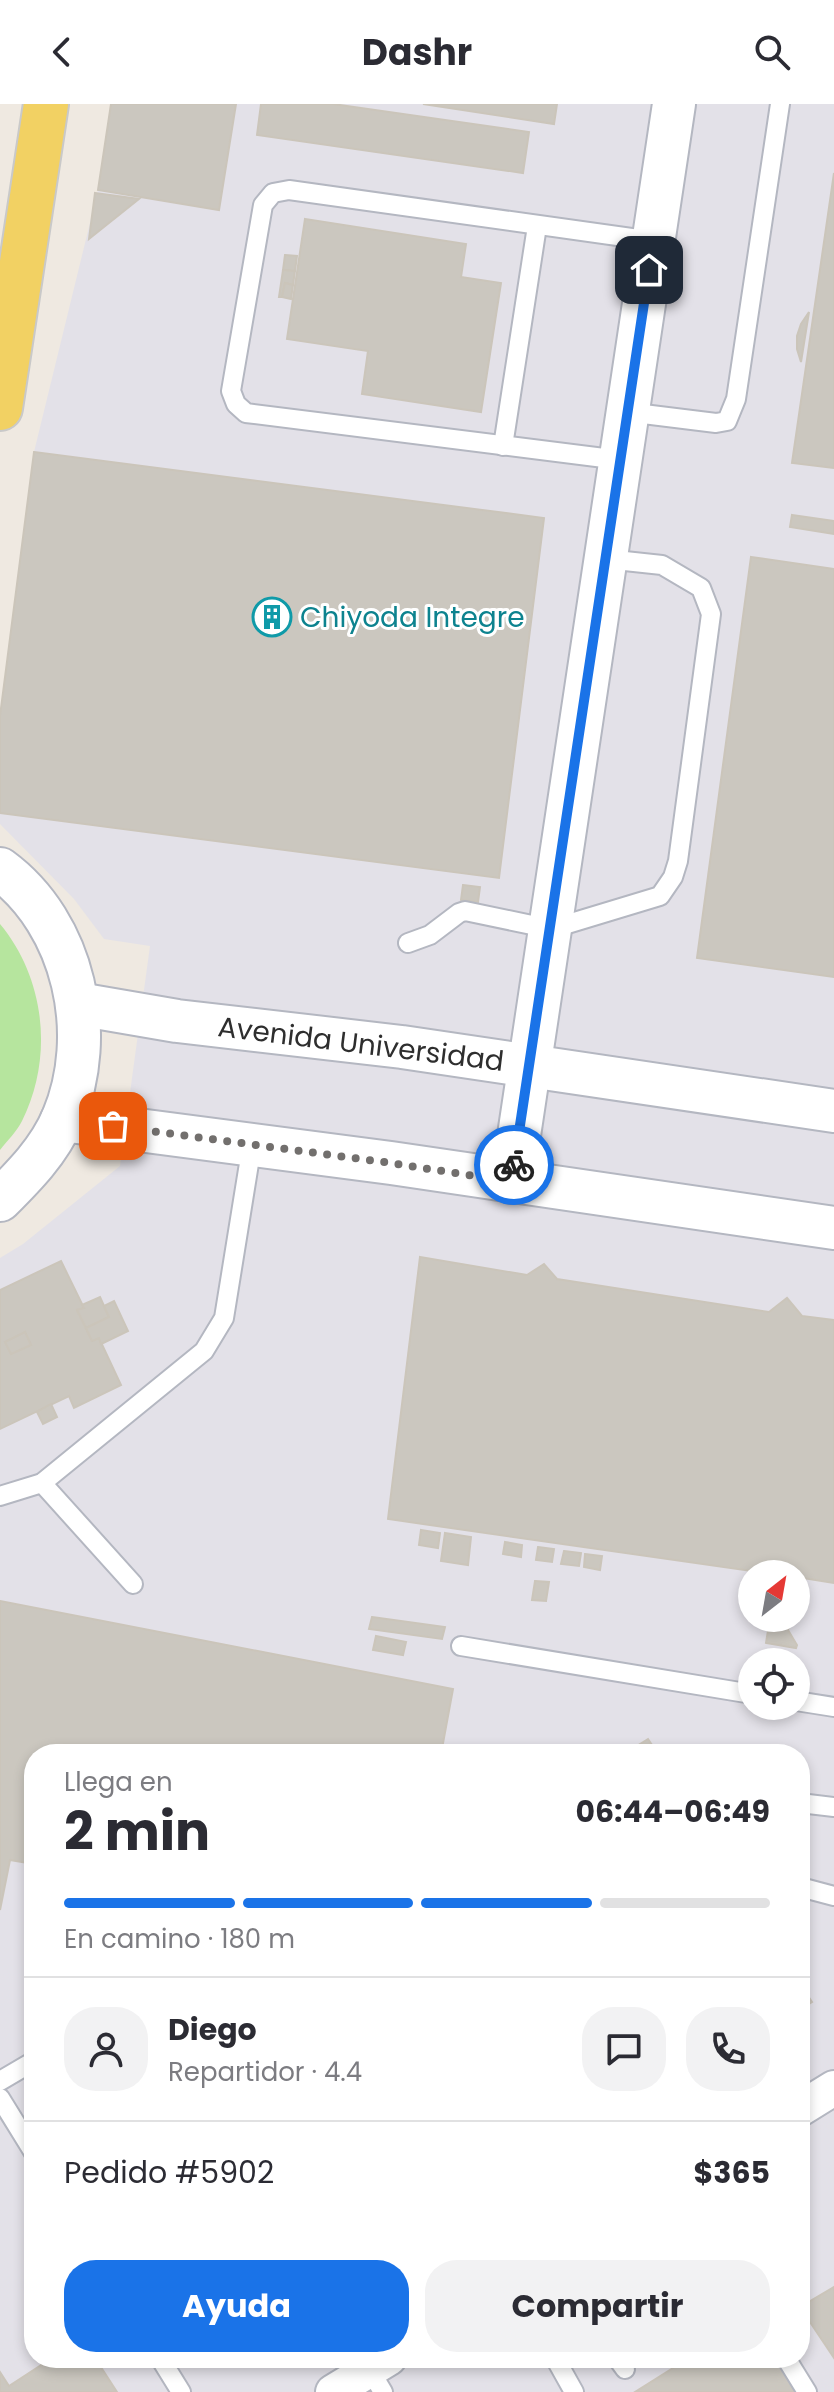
<!DOCTYPE html>
<html lang="es">
<meta charset="utf-8">
<style>
body{margin:0;font-family:Poppins,sans-serif;background:#f2f2f3;color:#2b2b33;height:100vh;display:flex;flex-direction:column;font-size:30px;white-space:nowrap}
*{box-sizing:border-box;margin:0}
p{font-size:26px;color:#7c7c81}
.icon{flex:none;width:44px;height:44px;fill:none;stroke:currentColor;stroke-width:2;stroke-linecap:round;stroke-linejoin:round}
.map{position:relative;flex:1;overflow:hidden}
.details{position:absolute;left:24px;top:1640px;width:786px;height:624px;display:flex;flex-direction:column;background:#fff;border-radius:32px;box-shadow:0 4px 12px #0003}
.details>*{flex:none}
.needle{width:52px;rotate:31deg}
.buttons{position:absolute;left:738px;top:1456px;display:grid;gap:16px}
.buttons a{display:grid;place-items:center;width:72px;height:72px;border-radius:50%;background:#fff;box-shadow:0 4px 12px #0003;font-size:40px}
.pin{position:absolute;display:grid;place-items:center;width:68px;height:68px;color:#fff;margin:-34px;border-radius:16px;box-shadow:0 4px 12px #0006}
.courier{position:absolute;display:grid;place-items:center;width:80px;height:80px;margin:-40px;border:6px solid #1a73e8;border-radius:50%;background:#fff;color:#222;box-shadow:0 2px 10px #0007}
.headline em{font-style:normal;font-weight:700}
.headline div{display:flex;flex-direction:column-reverse}
.headline{display:flex;align-items:center;justify-content:space-between;height:136px;padding:0 40px}
h1{font-size:52px;font-weight:700;line-height:60px}
.bar{display:grid;grid-template-columns:repeat(4,1fr);gap:12px 8px;align-content:center;height:96px;padding:0 40px}
.bar i{height:10px;border-radius:6px;background:#e1e1e2}
.bar .selected{background:#1a73e8}
.bar p{grid-column:span 4}
.line{display:flex;align-items:center;gap:20px;padding:0 40px;border-top:2px solid #e1e1e2}
.line div{flex:1}
.round{display:grid;place-items:center;flex:none;width:84px;height:84px;border-radius:32px;background:#f2f2f3}
.cta{display:flex;gap:16px;margin-top:auto;padding:16px 40px}
.cta a{flex:1;height:92px;border-radius:32px;background:#1a73e8;color:#fff;font-size:32px;font-weight:700;line-height:92px;text-align:center}
.cta a+a{background:#f2f2f3;color:#2b2b33}
header{display:flex;justify-content:space-between;align-items:center;height:104px;padding:0 40px;background:#fff;font-size:36px;font-weight:700}
.map>svg:first-child{display:block}
.industrial{fill:#e3e1e8;fill-rule:evenodd}
.green{fill:#b6e59e}
.building{fill:#cbc7bf;stroke:#cbc5ba;stroke-width:2;fill-rule:evenodd}
.lines{fill:none;stroke-linecap:round;stroke-linejoin:round}
.service-casing{stroke:#b4b7c1;stroke-width:22}
.minor-casing{stroke:#b4b7c1;stroke-width:38}
.tertiary-casing{stroke:#b4b7c1;stroke-width:46}
.primary-casing{stroke:#c9c9c9;stroke-width:48}
.service{stroke:#fff;stroke-width:18}
.minor{stroke:#fff;stroke-width:34}
.tertiary{stroke:#fff;stroke-width:42}
.primary{stroke:#f2d163;stroke-width:44}
.done{stroke:#726f6d;stroke-width:8;stroke-dasharray:0 14.4}
.route{stroke:#1a73e8;stroke-width:10}
.labels{text-anchor:middle;dominant-baseline:central;stroke-width:6;stroke-linejoin:round;paint-order:stroke}
.culture-label{font-size:28px;fill:#0d838f;stroke:#fff;text-anchor:start}
.street-label{font-size:28px;fill:#2e2e2e;stroke:#fff}
</style>
<header><svg class="icon" aria-label="back" viewBox="0 0 24 24"><path d="M15 5l-7 7 7 7"/></svg>Dashr<svg class="icon" aria-label="search" viewBox="0 0 24 24"><circle cx="10" cy="10" r="6"/><path d="M15 15l6 6"/></svg></header>
<div class="map">
<svg width="834" height="2288" viewBox="0 0 834 2288">
<rect width="100%" height="100%" fill="#efe9e1"/>
<path class="industrial" d="M111 0H834V2288H0V1154L23 1140 120 1062 150 842 104 835 74 795 0 720V612L34 348 98 86ZM752 1470H796V1514H752ZM752 1558H796V1602H752ZM34 1650H800V2254H34Z"/>
<path class="green" d="M0 820C45 874 54 953 22 1017 17 1027 7 1037 0 1046Z"/>
<g class="building">
<path d="M111 0H236L219 106 98 86Z"/>
<path d="M261 0H333L529 28 523 69 257 31Z"/>
<path d="M423 0H557L554 20Z"/>
<path d="M834 69V364L792 359Z"/>
<path d="M95 89 139 95 89 135Z"/>
<path d="M305 115 466 140 461 173 501 179 481 308 362 290 368 247 287 235Z"/>
<path d="M285 151 297 152 295 167 283 166Z"/>
<path d="M283 166 295 167 293 181 285 179 282 193H279Z"/>
<path d="M285 179 293 181 291 195 282 193Z"/>
<path d="M809 208 801 258 797 245V232L801 220Z"/>
<path d="M34 348 544 414 499 774 0 709V612Z"/>
<path d="M792 411 834 417V430L790 423Z"/>
<path d="M751 453 834 465V873L697 854Z"/>
<path d="M463 781 480 783 478 798 461 796Z"/>
<path d="M420 1153 527 1171 544 1160 557 1175 769 1208 787 1194 802 1212 834 1216V1479L796 1473V1470H772L388 1415Z"/>
<path d="M61 1157 84 1204 77 1206 92 1237 99 1234 121 1281 74 1304 69 1292 0 1325V1186ZM25 1228 31 1241 11 1250 5 1238Z"/>
<path d="M100 1193 109 1213 86 1224 77 1206 84 1204 82 1201Z"/>
<path d="M114 1197 128 1227 101 1240 99 1234 92 1237 86 1224 109 1213 104 1202Z"/>
<path d="M25 1228 31 1241 11 1250 5 1238Z"/>
<path d="M51 1300 57 1313 43 1320 37 1308Z"/>
<path d="M421 1426 440 1429 438 1444 419 1441Z"/>
<path d="M445 1429 471 1433 468 1461 441 1457Z"/>
<path d="M505 1438 522 1441 521 1453 503 1450Z"/>
<path d="M538 1443 554 1445 552 1458 536 1456Z"/>
<path d="M564 1447 581 1449 579 1462 561 1460Z"/>
<path d="M585 1450 602 1452 600 1466 584 1463Z"/>
<path d="M535 1477 549 1478 546 1497 532 1496Z"/>
<path d="M0 1497 453 1585 441 1650H34V1760L10 1756 0 1806Z"/>
<path d="M372 1513 445 1523 442 1535 369 1525Z"/>
<path d="M770 1514H792L788 1526 797 1541 796 1544 766 1539Z"/>
<path d="M376 1532 406 1538 403 1551 373 1546Z"/>
<path d="M648 1635 658 1650H624Z"/>
<path d="M800 1880 812 1898 800 1906Z"/>
<path d="M834 2183V2254L800 2203Z"/>
<path d="M52 2254H95L117 2288H0V2268L9 2282Z"/>
<path d="M689 2254H774L798 2288H635Z"/>
</g>
<g class="lines">
<g class="service-casing">
<g id="service">
<path d="M627 308 716 319 727 317 736 295 780 0"/>
<path d="M503 342 537 122"/>
<path d="M620 356 246 309 236 300 231 287 263 101 273 89 289 86 653 137"/>
<path d="M408 839 430 831 459 809 465 807 551 825 660 792 673 773 678 757 711 510 701 484 662 461 606 455"/>
<path d="M42 1379 133 1480"/>
<path d="M0 1392 42 1379 204 1247 224 1214 252 1041"/>
<path d="M461 1542 752 1590"/>
<path d="M796 1597 834 1603"/>
<path d="M800 1699 834 1703"/>
<path d="M800 1783 834 1792"/>
<path d="M0 1977 34 1957"/>
<path d="M0 1994 34 2049"/>
<path d="M160 2254 181 2288"/>
<path d="M555 2254 574 2288"/>
<path d="M617 2254 625 2265"/>
<path d="M786 2254 807 2288"/>
<path d="M370 2266 383 2288"/>
</g>
</g>
<g class="minor-casing">
<g id="minor">
<path d="M800 2005 834 1984"/>
<path d="M333 2288 389 2254"/>
</g>
</g>
<g class="tertiary-casing">
<g id="tertiary">
<path d="M0 765C75 820 98 931 63 1014 49 1047 24 1072 0 1096"/>
<path d="M78 900 177 917 402 943 834 1007"/>
<path d="M62 1016 391 1059 834 1124"/>
<path d="M512 1078 674 0"/>
</g>
</g>
<g class="primary-casing">
<path id="primary" d="M0 304 46 0"/>
</g>
<use href="#service" class="service"/>
<use href="#minor" class="minor"/>
<use href="#tertiary" class="tertiary"/>
<use href="#primary" class="primary"/>
</g>
<g class="lines">
<path class="done" d="M113 1022 391 1059 512 1078 514 1061"/>
<path class="route" d="M514 1061 649 166"/>
</g>
<defs>
<g id="building-ring" transform="scale(2)"><circle r="9.5" fill="#fff" stroke="#0f9aa8" stroke-width="1.5"/><path d="M-4-6H4V6H1V3H-1V6H-4ZM-2.5-4.3h1.7v1.8h-1.7ZM.8-4.3h1.7v1.8H.8ZM-2.5-1h1.7V.8h-1.7ZM.8-1h1.7V.8H.8Z" fill="#0f9aa8"/></g>
</defs>
<g fill-rule="evenodd">
<use href="#building-ring" x="272" y="513"/>
</g>
<g class="labels">
<g class="culture-label">
<text x="300" y="513">Chiyoda Integre</text>
</g>
<g class="street-label">
<text transform="translate(361 940) rotate(7)">Avenida Universidad</text>
</g>
</g>
</svg>
<div class="buttons">
<a><svg class="needle" viewBox="-14 -14 28 28"><path d="M0-13l5 13h-10z" fill="#e53935"/><path d="M0 13l5-13h-10z" fill="#7c7c81"/></svg></a>
<a><svg class="icon" aria-label="locate" viewBox="0 0 24 24"><circle cx="12" cy="12" r="6"/><path d="M12 2v4M12 18v4M2 12h4M18 12h4"/></svg></a>
</div>
<div class="pin" style="left:113px;top:1022px;background:#ea580c"><svg class="icon" aria-label="bag" viewBox="0 0 24 24"><path d="M5 8h14l-1 12H6zM9 8a3 3 0 0 1 6 0"/></svg></div>
<div class="pin" style="left:649px;top:166px;background:#1f2937"><svg class="icon" aria-label="home" viewBox="0 0 24 24"><path d="M3 11l9-7 9 7M6 9v11h12V9"/></svg></div>
<div class="courier" style="left:514px;top:1061px"><svg class="icon" aria-label="bike" viewBox="0 0 24 24"><circle cx="6" cy="16" r="4"/><circle cx="18" cy="16" r="4"/><path d="M6 16l4-8h5l3 8M10 8l3 8H6M13 5h3"/></svg></div>
<section class="details">
<div class="headline"><div><h1>2 min</h1><p>Llega en</p></div><em>06:44–06:49</em></div>
<div class="bar"><i class="selected"></i><i class="selected"></i><i class="selected"></i><i></i><p>En camino · 180 m</p></div>
<div class="line" style="height:144px"><a class="round"><svg class="icon" aria-label="person" viewBox="0 0 24 24"><circle cx="12" cy="8" r="4"/><path d="M4 21q1-7 8-7t8 7"/></svg></a><div><b>Diego</b><p>Repartidor · 4.4</p></div><a class="round"><svg class="icon" aria-label="chat" viewBox="0 0 24 24"><path d="M4 5h16v11H9l-5 4z"/></svg></a><a class="round"><svg class="icon" aria-label="phone" viewBox="0 0 24 24"><path d="M5 4h4l2 5-3 2q2 4 5 5l2-3 5 2v4C11 20 4 13 5 4z"/></svg></a></div>
<div class="line" style="height:104px"><div>Pedido #5902</div><b>$365</b></div>
<div class="cta"><a>Ayuda</a><a>Compartir</a></div>
</section>
</div>
